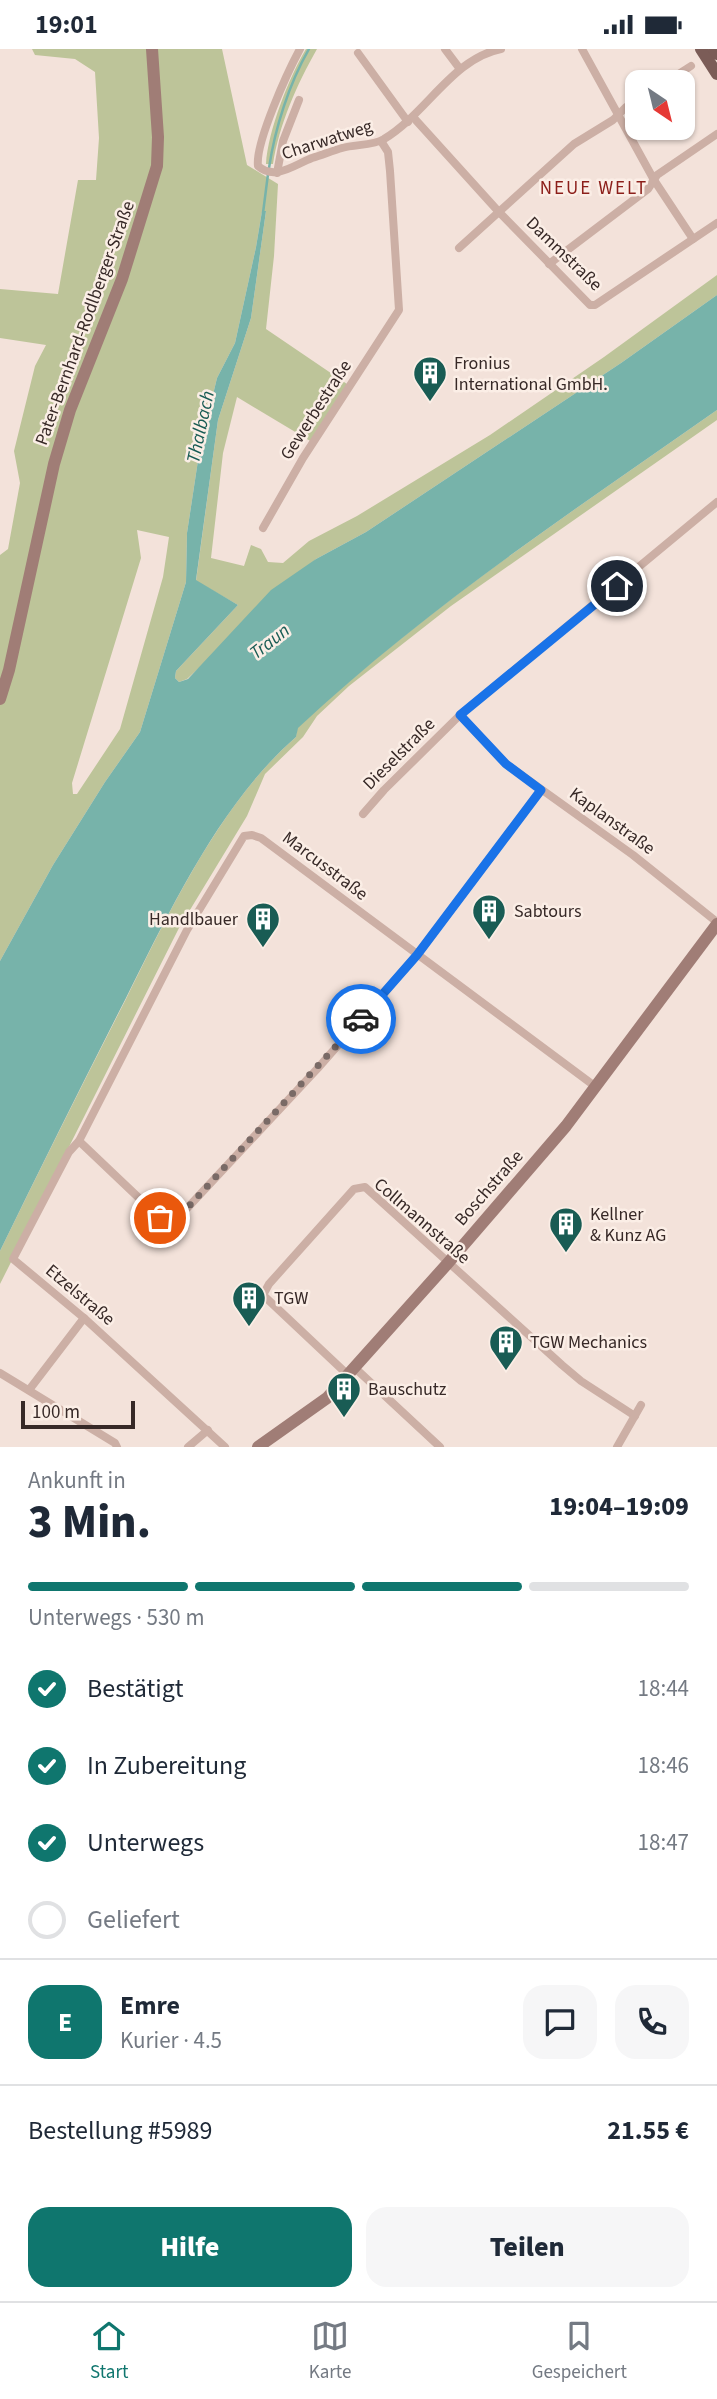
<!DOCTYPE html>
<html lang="de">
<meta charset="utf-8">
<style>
body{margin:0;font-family:"Source Sans 3",sans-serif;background:#f6f6f7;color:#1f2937;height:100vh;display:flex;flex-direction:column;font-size:26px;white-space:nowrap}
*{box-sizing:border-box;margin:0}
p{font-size:23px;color:#747a83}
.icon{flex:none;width:38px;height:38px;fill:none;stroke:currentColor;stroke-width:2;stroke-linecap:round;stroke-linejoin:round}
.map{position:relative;height:1398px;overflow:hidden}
.side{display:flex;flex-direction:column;background:#fff;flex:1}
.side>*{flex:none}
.needle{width:46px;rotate:145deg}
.controls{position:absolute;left:625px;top:21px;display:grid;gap:14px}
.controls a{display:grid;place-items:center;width:70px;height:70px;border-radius:14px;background:#fff;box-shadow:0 2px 5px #0004;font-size:35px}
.scale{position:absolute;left:21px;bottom:18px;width:114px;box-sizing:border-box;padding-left:7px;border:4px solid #372927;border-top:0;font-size:19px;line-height:24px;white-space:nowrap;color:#372927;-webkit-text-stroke:5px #fbeee6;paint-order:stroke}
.pin{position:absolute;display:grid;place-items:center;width:60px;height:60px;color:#fff;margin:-30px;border:4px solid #fff;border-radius:50%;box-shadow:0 2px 7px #0007}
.courier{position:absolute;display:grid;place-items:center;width:70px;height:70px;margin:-35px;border:5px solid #1a73e8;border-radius:50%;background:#fff;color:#222;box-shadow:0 2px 9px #0007}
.summary em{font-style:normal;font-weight:800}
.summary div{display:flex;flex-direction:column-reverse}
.summary{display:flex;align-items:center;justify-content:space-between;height:119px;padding:0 28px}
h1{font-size:46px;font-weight:800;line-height:52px}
.bar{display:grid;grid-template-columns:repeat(4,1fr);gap:10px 7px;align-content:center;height:84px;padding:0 28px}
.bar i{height:9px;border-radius:5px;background:#e0e1e3}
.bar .on{background:#0f766e}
.bar p{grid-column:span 4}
.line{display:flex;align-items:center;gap:18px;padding:0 28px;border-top:2px solid #e0e1e3}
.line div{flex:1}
.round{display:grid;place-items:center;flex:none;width:74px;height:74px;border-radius:21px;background:#f6f6f7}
ol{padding:0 28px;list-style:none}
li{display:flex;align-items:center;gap:21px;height:77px}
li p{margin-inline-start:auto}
li .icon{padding:7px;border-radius:50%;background:#0f766e;color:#fff;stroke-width:4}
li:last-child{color:#747a83}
li i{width:38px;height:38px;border:4px solid #e0e1e3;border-radius:50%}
.cta{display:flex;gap:14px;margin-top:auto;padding:14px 28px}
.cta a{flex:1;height:80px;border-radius:21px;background:#0f766e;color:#fff;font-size:28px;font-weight:800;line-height:80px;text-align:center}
.cta a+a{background:#f6f6f7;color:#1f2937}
.status{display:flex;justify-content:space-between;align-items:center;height:49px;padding:0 35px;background:#fff;direction:ltr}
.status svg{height:19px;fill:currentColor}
.tabs{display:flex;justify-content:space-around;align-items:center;height:98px;border-top:2px solid #e0e1e3;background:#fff;font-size:19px;color:#747a83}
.tabs a{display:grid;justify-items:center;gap:4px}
.tabs .on{color:#0f766e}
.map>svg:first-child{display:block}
.green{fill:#bdc499;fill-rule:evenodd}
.water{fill:#77b3aa}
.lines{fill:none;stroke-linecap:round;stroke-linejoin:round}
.stream{stroke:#77b3aa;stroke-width:2.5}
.street{stroke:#ccafa5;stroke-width:8}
.secondary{stroke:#a07d76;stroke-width:12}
.primary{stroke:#7b5c57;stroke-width:12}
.done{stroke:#796a66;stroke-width:7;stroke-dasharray:0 12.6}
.route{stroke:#1a73e8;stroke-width:9}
.labels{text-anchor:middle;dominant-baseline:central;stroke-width:5;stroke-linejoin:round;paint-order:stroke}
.street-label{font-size:18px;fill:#372927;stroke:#fbeee6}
.poi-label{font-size:18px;fill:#372927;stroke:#fbeee6;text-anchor:start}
.neighbourhood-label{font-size:19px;letter-spacing:2px;fill:#8c1f1a;stroke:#fbeee6}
.water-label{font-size:19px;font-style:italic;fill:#195c54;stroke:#fbeee6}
</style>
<div class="status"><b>19:01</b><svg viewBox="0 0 49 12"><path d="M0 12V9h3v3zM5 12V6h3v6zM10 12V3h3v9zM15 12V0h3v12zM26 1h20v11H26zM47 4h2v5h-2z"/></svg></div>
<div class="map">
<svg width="717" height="1398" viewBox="0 0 717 1398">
<rect width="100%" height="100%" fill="#f3e2da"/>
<g class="green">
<path d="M32 0H222L247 116 278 135 274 207 266 280 347 335 312 393 237 348 223 404 211 509 244 517 251 496 261 500 268 513 283 514 309 492 357 467 490 386 604 308 717 226V246L621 314 366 483 316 510 187 630 179 633 175 629 176 622 238 556 196 532 218 371 251 269 266 162H262L256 198 235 294 217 329 209 362 204 372 187 484 186 533 140 683 105 733 53 816 0 912V506L8 500 20 434 14 402 35 317 46 296 0 289V240L58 245 78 131H96L99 89 95 23 75 10 35 6ZM137 481 169 488 163 528 120 680 77 745H73L72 734 141 509Z"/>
<path d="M306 0H317C297 35 279 76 273 115H266C268 82 289 28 306 0Z"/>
<path d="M717 361V371L451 557 349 637 317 667 303 688 265 725 247 767 179 879 0 1235V1202C41 1118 83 1034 126 950 170 861 221 753 296 688L297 679C426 559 573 462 717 361Z"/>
</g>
<path class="water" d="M262 162H266L251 269 218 371 196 531 238 556 176 622 175 629 179 633 188 630 271 541 316 510 366 483 621 314 717 246V361C573 462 426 559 298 679L296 688C221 753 170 861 126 949 83 1033 41 1118 0 1202V912L53 816 105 733 140 683 186 533 187 484 204 372 209 362 217 329 235 294 256 198Z"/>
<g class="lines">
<g class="stream">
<path d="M269 119C275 79 289 35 309 0"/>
<path d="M263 164 268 125"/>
</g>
<g class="street">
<path d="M300 0C288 22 255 94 258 117 275 132 294 116 312 109 322 106 332 102 342 99 355 95 373 97 384 90 426 65 453 9 501 0"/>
<path d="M445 0 460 20"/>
<path d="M582 0 654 131 693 190"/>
<path d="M358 4 408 73"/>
<path d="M666 33 691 17"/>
<path d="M413 68 498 162 590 256H595L717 174"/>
<path d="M277 124 283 92 299 51"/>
<path d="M459 199 574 95 613 71 626 58 637 51"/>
<path d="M549 215 648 140 657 126 717 85"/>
<path d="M263 479 303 409 399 261 390 122 388 103 381 92"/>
<path d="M460 666 506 715 633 806 717 873"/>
<path d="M363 765 384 741 460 666 717 453"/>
<path d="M79 1092 160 1169 170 1173 178 1169 318 1019 417 906 541 741"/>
<path d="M355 1319 440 1398"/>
<path d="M0 1324 115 1394 117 1398"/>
<path d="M348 1326 263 1246 269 1235 354 1140 365 1138 562 1316 581 1332 635 1367"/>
<path d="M29 1341 84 1269"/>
<path d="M188 1398 208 1381"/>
<path d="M225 1398 84 1269 13 1210 69 1103 79 1092 187 881 244 787 252 786 261 789 596 1038"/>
<path d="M617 1398 641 1356"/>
</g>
<g class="secondary">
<path d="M0 650 9 621 54 415 70 361 122 230 157 117 158 88 152 0"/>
<path d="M258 1398 327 1349 448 1214 566 1077 717 875"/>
</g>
<g class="primary">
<path d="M701 0 717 25"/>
<path d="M714 0 717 5"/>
</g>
</g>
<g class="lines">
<path class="done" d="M160 1169 170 1173 178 1169 361 970"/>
<path class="route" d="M361 970 417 906 541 741 506 715 460 666 617 537"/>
</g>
<defs>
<g id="building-pin" transform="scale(1.75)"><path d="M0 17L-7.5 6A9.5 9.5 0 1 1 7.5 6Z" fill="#195c54" stroke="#fbeee6"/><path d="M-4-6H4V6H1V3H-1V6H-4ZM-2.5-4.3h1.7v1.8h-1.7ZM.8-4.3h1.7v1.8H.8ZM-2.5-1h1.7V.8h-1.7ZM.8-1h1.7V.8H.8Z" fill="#fff"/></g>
</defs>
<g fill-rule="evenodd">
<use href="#building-pin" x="430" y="324"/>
<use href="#building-pin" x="489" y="862"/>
<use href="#building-pin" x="263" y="870"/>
<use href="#building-pin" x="566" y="1175"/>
<use href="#building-pin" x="249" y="1249"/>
<use href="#building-pin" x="506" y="1293"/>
<use href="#building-pin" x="344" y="1340"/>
</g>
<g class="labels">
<g class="street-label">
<text transform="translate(327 91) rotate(-18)">Charwatweg</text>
<text transform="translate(564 205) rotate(44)">Dammstraße</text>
<text transform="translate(85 274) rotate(-70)">Pater-Bernhard-Rodlberger-Straße</text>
<text transform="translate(316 361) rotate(-57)">Gewerbestraße</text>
<text transform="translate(399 705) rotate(-45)">Dieselstraße</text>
<text transform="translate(612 772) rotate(36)">Kaplanstraße</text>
<text transform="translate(325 817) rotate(37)">Marcusstraße</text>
<text transform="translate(489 1139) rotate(-49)">Boschstraße</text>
<text transform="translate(422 1172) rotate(41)">Collmannstraße</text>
<text transform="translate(80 1246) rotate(40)">Etzelstraße</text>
</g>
<g class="poi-label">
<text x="454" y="314">Fronius<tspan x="454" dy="21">International GmbH.</tspan></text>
<text x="514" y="862">Sabtours</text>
<text x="238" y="870" text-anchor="end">Handlbauer</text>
<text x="590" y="1165">Kellner<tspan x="590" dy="21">&amp; Kunz AG</tspan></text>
<text x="274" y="1249">TGW</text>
<text x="530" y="1293">TGW Mechanics</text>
<text x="368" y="1340">Bauschutz</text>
</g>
<g class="neighbourhood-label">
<text x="594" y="139">NEUE WELT</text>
</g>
<g class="water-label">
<text transform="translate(201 378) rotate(-78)">Thalbach</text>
<text transform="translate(270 593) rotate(-38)">Traun</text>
</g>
</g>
</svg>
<div class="controls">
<a><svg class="needle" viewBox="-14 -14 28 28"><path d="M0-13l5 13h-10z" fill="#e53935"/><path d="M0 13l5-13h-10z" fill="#747a83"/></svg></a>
</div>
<div class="scale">100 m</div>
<div class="pin" style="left:160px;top:1169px;background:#ea580c"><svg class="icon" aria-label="bag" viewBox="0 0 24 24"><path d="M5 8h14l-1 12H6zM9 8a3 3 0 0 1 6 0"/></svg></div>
<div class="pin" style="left:617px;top:537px;background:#1f2937"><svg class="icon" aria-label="home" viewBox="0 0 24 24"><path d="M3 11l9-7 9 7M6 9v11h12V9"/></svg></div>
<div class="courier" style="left:361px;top:970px"><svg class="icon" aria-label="car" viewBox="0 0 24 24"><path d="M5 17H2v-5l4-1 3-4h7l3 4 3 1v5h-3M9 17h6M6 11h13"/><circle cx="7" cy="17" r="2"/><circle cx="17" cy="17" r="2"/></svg></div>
</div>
<section class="side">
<div class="summary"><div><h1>3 Min.</h1><p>Ankunft in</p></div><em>19:04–19:09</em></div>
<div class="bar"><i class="on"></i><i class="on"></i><i class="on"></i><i></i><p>Unterwegs · 530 m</p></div>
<ol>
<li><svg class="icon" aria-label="check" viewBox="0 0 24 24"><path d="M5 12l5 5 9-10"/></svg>Bestätigt<p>18:44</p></li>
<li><svg class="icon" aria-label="check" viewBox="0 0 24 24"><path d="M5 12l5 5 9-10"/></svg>In Zubereitung<p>18:46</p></li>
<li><svg class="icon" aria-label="check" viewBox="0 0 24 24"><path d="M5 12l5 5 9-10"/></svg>Unterwegs<p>18:47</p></li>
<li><i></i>Geliefert</li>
</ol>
<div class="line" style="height:126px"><b class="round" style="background:#0f766e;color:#fff">E</b><div><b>Emre</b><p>Kurier · 4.5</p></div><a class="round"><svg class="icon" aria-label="chat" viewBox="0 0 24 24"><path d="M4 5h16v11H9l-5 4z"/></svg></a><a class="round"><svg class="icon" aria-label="phone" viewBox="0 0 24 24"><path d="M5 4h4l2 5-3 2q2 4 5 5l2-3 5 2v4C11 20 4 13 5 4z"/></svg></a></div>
<div class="line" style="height:91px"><div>Bestellung #5989</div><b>21.55 €</b></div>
<div class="cta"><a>Hilfe</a><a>Teilen</a></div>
</section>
<nav class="tabs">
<a class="on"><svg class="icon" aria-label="home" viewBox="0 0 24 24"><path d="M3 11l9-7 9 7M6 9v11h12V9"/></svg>Start</a>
<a><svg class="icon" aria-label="map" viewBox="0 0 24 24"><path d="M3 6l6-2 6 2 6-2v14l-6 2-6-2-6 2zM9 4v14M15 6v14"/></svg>Karte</a>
<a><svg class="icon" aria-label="saved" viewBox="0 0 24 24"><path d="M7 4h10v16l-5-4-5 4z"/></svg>Gespeichert</a>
</nav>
